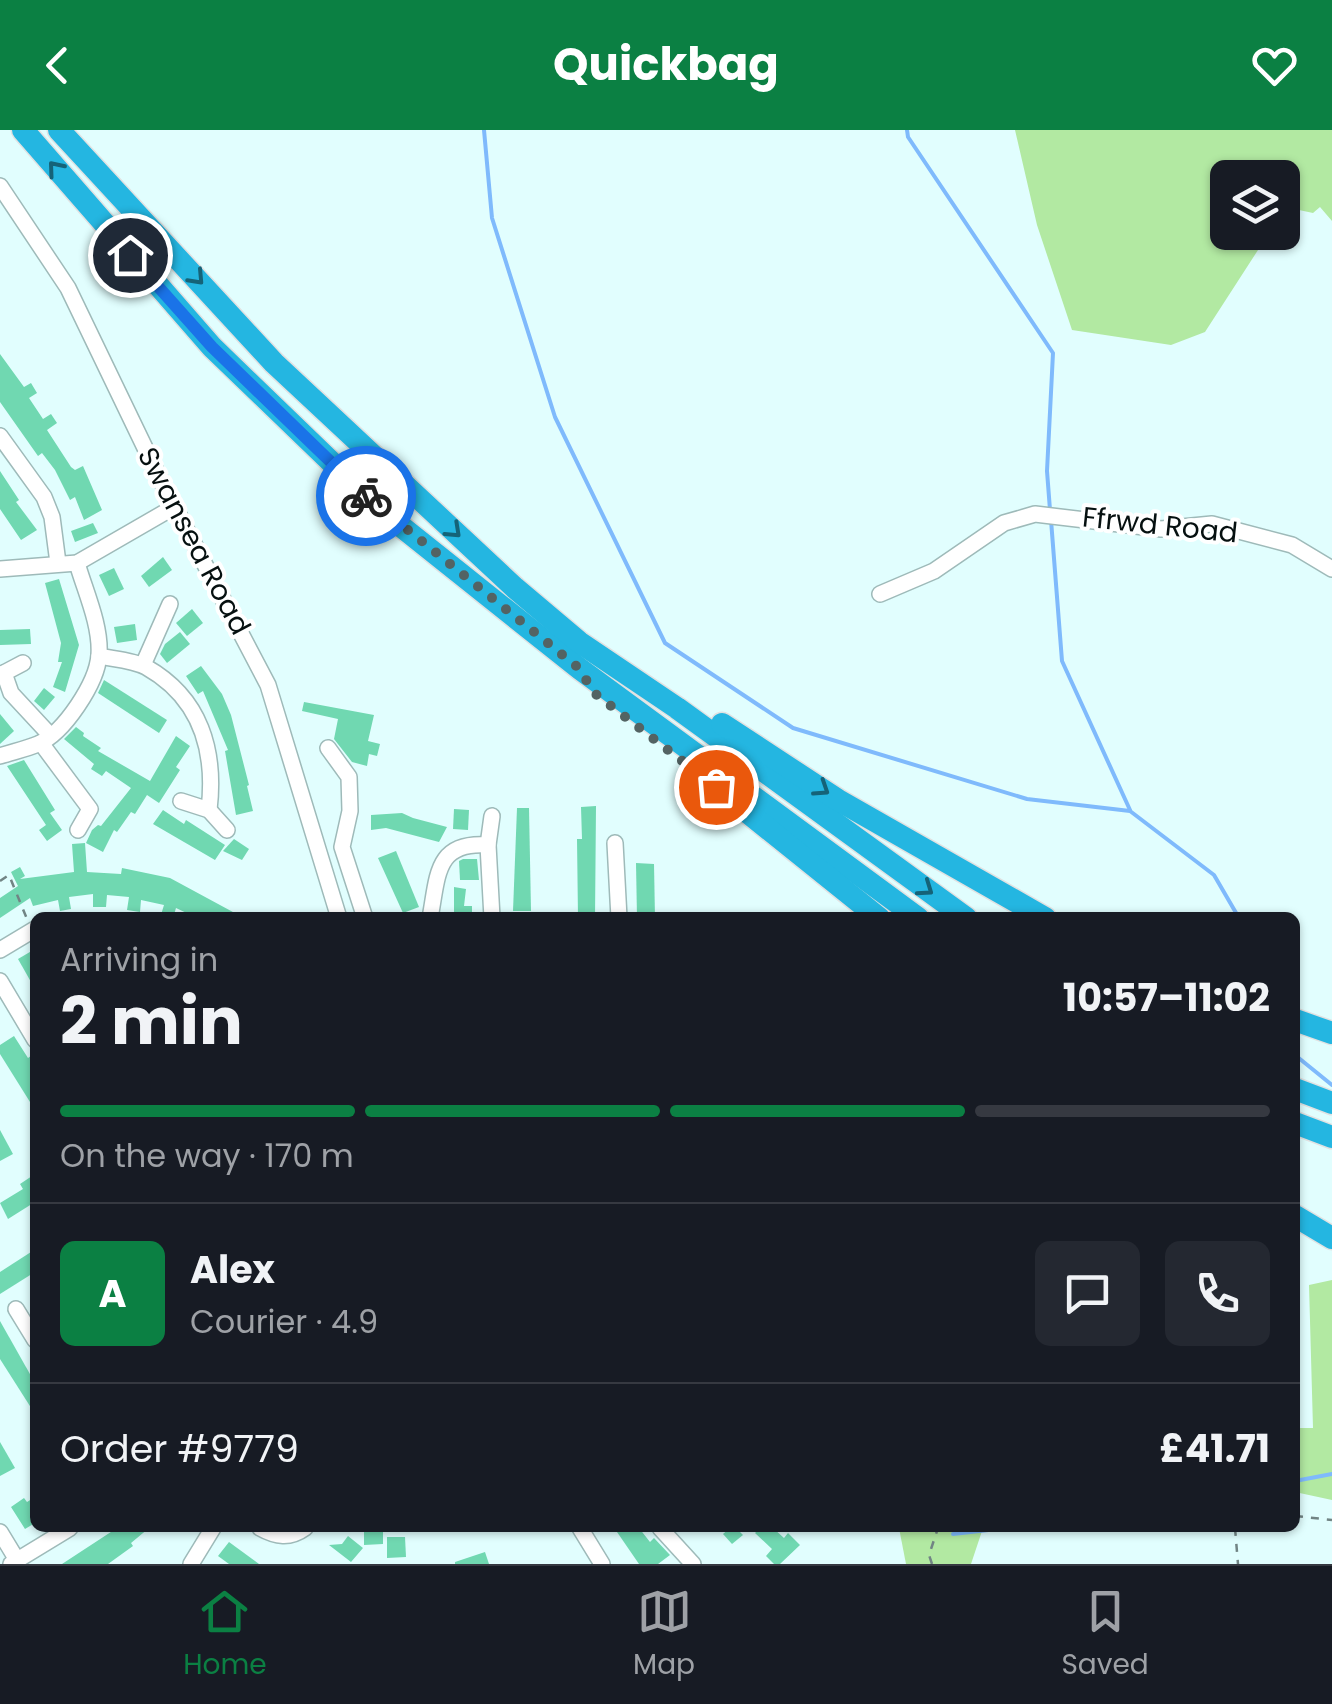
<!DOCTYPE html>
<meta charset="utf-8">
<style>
body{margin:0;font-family:Poppins,sans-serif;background:#242831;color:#f1f3f6;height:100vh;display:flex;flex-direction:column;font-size:38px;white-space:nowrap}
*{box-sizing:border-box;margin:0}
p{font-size:32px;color:#9ea1a6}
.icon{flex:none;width:55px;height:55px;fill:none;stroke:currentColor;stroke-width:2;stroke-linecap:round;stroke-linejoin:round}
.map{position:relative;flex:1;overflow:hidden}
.panel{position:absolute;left:30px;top:782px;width:1270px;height:620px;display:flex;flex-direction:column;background:#171b24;border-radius:15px;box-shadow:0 2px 8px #0004}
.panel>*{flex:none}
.buttons{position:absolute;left:1210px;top:30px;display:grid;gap:20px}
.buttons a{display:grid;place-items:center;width:90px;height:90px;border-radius:15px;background:#171b24;box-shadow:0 2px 8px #0004;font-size:50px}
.pin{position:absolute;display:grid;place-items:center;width:85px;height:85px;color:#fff;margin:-42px;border:5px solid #fff;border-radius:50%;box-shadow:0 2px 10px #0007}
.courier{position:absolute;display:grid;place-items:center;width:100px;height:100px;margin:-50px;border:8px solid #1a73e8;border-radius:50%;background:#fff;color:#222;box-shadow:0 2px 12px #0007}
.headline em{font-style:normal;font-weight:700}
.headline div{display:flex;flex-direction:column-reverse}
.headline{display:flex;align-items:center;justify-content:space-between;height:170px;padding:0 30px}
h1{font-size:65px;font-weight:700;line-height:75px}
.bar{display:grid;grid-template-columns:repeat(4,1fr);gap:15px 10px;align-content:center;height:120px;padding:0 30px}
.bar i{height:12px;border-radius:8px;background:#363941}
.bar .active{background:#0b8043}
.bar p{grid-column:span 4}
.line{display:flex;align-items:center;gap:25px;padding:0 30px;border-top:2px solid #363941}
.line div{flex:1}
.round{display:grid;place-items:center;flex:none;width:105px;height:105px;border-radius:15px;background:#242831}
header{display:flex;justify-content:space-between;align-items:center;height:130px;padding:0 30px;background:#0b8043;color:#fff;font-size:45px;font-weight:700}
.tabs{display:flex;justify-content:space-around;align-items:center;height:140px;border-top:2px solid #363941;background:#171b24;font-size:28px;color:#9ea1a6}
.tabs a{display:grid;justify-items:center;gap:5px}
.tabs .active{color:#0b8043}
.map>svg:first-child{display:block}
.green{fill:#b2e9a2}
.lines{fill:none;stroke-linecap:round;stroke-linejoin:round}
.stream{stroke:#7fbafc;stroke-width:4}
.building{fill:#70d8b1}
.minor-casing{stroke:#9ebab9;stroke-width:18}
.highway-casing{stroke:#e1e2e2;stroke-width:25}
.path{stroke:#718484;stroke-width:2.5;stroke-dasharray:8 8;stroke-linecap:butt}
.minor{stroke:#fff;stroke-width:15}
.highway{stroke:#24b6e1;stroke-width:22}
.oneway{stroke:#156378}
.done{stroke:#536363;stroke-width:10;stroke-dasharray:0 18}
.route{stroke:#1a73e8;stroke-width:12}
.labels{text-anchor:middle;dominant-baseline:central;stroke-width:8;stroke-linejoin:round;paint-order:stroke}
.street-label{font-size:28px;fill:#061010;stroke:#fff}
</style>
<header><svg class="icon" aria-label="back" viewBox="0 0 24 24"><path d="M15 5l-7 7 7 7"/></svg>Quickbag<svg class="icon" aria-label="heart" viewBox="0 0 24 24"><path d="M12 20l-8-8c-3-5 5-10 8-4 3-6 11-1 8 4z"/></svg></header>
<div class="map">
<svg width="1332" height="1434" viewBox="0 0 1332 1434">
<rect width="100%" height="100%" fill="#e1fefe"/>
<g class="green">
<path d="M1015 0H1332V91L1320 77 1313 83 1285 77 1283 81 1282 48H1228V102L1269 103 1205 202 1171 215 1072 200 1037 95Z"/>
<path d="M1332 1150V1370L1295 1362V1298H1313L1309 1155Z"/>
<path d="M899 1398H983L971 1434H906Z"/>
</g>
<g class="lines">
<g class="stream">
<path d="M484 0 492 88 555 287 665 513 793 598 1027 669 1130 681 1214 745 1239 788"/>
<path d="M907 0 908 7 1053 223 1047 341 1050 380"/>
<path d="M1051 390 1062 531 1130 680"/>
<path d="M1295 925 1332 955"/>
<path d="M1295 1351 1332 1344"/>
<path d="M953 1404 1006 1398"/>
</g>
</g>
<g class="building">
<path d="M0 224 24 257 31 253 37 263 29 268 43 289 51 284 57 293 47 300 71 337 75 340 83 336 102 380 84 390 75 367 70 370 55 340 42 323 38 326 0 272Z"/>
<path d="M0 341 19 370 16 372 37 400 21 410 0 379Z"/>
<path d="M93 393 98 403 75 412 71 401Z"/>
<path d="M163 427 172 440 149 457 141 446Z"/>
<path d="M114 438 124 459 109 466 99 445Z"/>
<path d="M59 449 79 515 65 562 53 557 62 532H58L61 513 45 453Z"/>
<path d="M192 479 203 493 187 506 176 493Z"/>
<path d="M135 494 137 510 117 513 114 497Z"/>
<path d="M30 499 31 514 0 515V500Z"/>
<path d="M180 502 190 514 167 533 160 524 165 514Z"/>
<path d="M201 536 222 564 231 585 249 655 247 656 253 681 236 685 225 621 228 620 203 561 198 564 186 546Z"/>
<path d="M104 550 167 590 159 603 98 563Z"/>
<path d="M44 558 55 567 44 580 34 571Z"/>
<path d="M304 572 374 585 368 611 380 614 377 626 369 624 367 636 352 632 334 609 338 589 302 581Z"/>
<path d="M0 584 14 601 0 614Z"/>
<path d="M76 597 84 603 83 606 101 618 98 621 150 651 176 606 190 616 176 637 180 640 159 673 147 665 135 684 131 682 117 702 114 700 103 722 86 713 92 700 98 695 101 696 131 658 106 641 102 646 91 639 94 634 64 609Z"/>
<path d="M24 630 55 680 50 683 62 700 47 711 39 700 46 695 7 636Z"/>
<path d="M596 676 595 788H578L577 709H582L581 677Z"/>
<path d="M517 678H529L531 781H513Z"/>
<path d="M454 679 469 680 468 700 453 699Z"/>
<path d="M163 680 184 694 186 690 225 715 215 730 153 694Z"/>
<path d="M402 683 413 688 447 697 439 712 386 698 371 700V685Z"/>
<path d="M234 709 249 719 242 730 223 721Z"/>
<path d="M85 713 87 742 121 744 122 738 170 748 244 788 195 787 176 778 173 788H160L164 775 141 770 140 782 127 780 129 767 107 765 106 777H93V764L69 767 71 779 60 781 58 770 33 776 30 768 0 788V768L18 756 11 742 20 737 25 746 20 749 74 742 72 714Z"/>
<path d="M396 721 419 777 403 783 378 728Z"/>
<path d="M463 729H477L479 750H460L459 731Z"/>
<path d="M636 733 654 734 655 788H637Z"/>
<path d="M454 757 466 759 464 776H472V788H454Z"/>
<path d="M35 819V859L18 829Z"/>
<path d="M14 906 28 928 35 923V980L0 924V915Z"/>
<path d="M0 1000 13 1024 0 1031Z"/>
<path d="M35 1044V1072L8 1089 0 1073 23 1059 20 1054Z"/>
<path d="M31 1122 35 1128V1142L0 1164V1142Z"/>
<path d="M0 1191 35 1253V1284L0 1229Z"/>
<path d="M0 1312 15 1338 0 1346Z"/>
<path d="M35 1367V1393L25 1399 11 1377 24 1368 27 1372Z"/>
<path d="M117 1398H149L131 1413 133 1416 108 1434H62Z"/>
<path d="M364 1398H383V1414L364 1415Z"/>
<path d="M623 1398H639L650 1412 654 1408 670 1425 658 1434H639L617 1402Z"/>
<path d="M730 1398H736L743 1405 732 1414 723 1404Z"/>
<path d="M760 1398H773L784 1408 788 1403 800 1415 780 1434H774L766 1426 772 1419 755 1403Z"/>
<path d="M348 1406 363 1418 351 1432 329 1415 342 1414Z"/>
<path d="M387 1407H405L406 1427 387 1428Z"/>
<path d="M229 1412 259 1434H229L218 1426Z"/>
<path d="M485 1422 489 1434H455V1432Z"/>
</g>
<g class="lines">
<g class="minor-casing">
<g id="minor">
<path d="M0 56 68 158 159 347 268 555 339 788"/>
<path d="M0 306 44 367 52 387 58 433"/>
<path d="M0 439 77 433 174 377"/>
<path d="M880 464 934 441 1004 393 1035 384 1161 399 1212 394 1292 415 1332 439"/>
<path d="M99 526C113 529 133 530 146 537 201 568 216 621 209 680"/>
<path d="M143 535 170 474"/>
<path d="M4 543 23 533"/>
<path d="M0 545 4 543 11 563 50 605"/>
<path d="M41 613 90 679 78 700"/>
<path d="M328 618 349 647 350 681 342 717 365 788"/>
<path d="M0 626C12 622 26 619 38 614 64 603 97 553 99 525 101 495 85 461 77 433"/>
<path d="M181 671 209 680 227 700"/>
<path d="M492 686 488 715 492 788"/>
<path d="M615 713 619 788"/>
<path d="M430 788C438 746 435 711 488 715"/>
<path d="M0 820 35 799"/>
<path d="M0 851 35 910"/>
<path d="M16 1179 35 1210"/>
<path d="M260 1398C276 1407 290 1409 305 1398"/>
<path d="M580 1398 602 1434"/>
<path d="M660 1398 693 1434"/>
<path d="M0 1402 17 1430"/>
<path d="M11 1434 70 1398"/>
<path d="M191 1434 213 1398"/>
</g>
</g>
<g class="highway-casing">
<g id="highway">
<path d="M23 0 212 217 383 382 580 539 918 788"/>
<path d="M59 0 274 233 515 458 579 512 677 578 966 788"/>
<path d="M722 594 838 670 1045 788"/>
<path d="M706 649 879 788"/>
<path d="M1295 890 1332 903"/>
<path d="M1295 959 1332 973"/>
<path d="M1295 993 1332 1007"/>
<path d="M1295 1086 1332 1108"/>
</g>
</g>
<g class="path">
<path d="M0 751 9 745 27 789"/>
<path d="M1295 1386 1332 1390"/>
<path d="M1235 1398 1238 1434"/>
<path d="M932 1434 929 1425 938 1398"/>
</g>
<use href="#minor" class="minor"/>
<use href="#highway" class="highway"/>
</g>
<defs><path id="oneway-chevron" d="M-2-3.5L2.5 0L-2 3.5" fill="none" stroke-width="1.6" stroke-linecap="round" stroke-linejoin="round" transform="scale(2.5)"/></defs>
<g class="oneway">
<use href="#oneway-chevron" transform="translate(55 38) rotate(-130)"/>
<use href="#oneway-chevron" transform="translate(197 148) rotate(47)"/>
<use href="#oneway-chevron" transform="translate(454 401) rotate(43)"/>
<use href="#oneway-chevron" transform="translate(822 659) rotate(33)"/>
<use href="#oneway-chevron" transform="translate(926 759) rotate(35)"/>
</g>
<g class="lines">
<path class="done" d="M366 366 580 539 593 562 716 657"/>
<path class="route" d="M130 125 212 217 366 366"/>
</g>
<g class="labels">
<g class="street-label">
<text transform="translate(1160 395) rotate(6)">Ffrwd Road</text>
<text transform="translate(194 411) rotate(62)">Swansea Road</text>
</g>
</g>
</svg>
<div class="buttons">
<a><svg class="icon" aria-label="layers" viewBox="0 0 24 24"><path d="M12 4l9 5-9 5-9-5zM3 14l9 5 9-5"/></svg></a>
</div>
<div class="pin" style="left:716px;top:657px;background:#ea580c"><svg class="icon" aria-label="bag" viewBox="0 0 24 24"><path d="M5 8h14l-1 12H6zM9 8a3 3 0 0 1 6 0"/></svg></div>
<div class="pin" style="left:130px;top:125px;background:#1f2937"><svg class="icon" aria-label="home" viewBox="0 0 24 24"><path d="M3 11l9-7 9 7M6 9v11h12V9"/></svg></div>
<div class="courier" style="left:366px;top:366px"><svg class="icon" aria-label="bike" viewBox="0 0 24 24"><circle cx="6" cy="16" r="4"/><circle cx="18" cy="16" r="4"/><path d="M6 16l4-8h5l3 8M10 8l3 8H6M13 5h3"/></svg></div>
<section class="panel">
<div class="headline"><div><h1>2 min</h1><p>Arriving in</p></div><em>10:57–11:02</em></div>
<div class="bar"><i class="active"></i><i class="active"></i><i class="active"></i><i></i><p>On the way · 170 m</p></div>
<div class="line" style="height:180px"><b class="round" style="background:#0b8043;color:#fff">A</b><div><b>Alex</b><p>Courier · 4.9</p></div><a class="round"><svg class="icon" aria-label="chat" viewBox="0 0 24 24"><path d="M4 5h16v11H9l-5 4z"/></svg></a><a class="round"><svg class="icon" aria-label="phone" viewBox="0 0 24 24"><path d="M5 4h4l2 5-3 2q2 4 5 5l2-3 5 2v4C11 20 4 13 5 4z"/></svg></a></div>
<div class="line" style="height:130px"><div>Order #9779</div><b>£41.71</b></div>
</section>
</div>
<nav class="tabs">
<a class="active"><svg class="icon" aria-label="home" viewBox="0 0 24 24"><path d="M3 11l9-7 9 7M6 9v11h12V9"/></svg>Home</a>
<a><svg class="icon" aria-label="map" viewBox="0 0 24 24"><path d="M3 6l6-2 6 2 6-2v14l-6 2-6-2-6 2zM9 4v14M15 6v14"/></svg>Map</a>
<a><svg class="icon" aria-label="saved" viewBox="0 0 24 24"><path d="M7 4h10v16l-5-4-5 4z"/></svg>Saved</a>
</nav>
